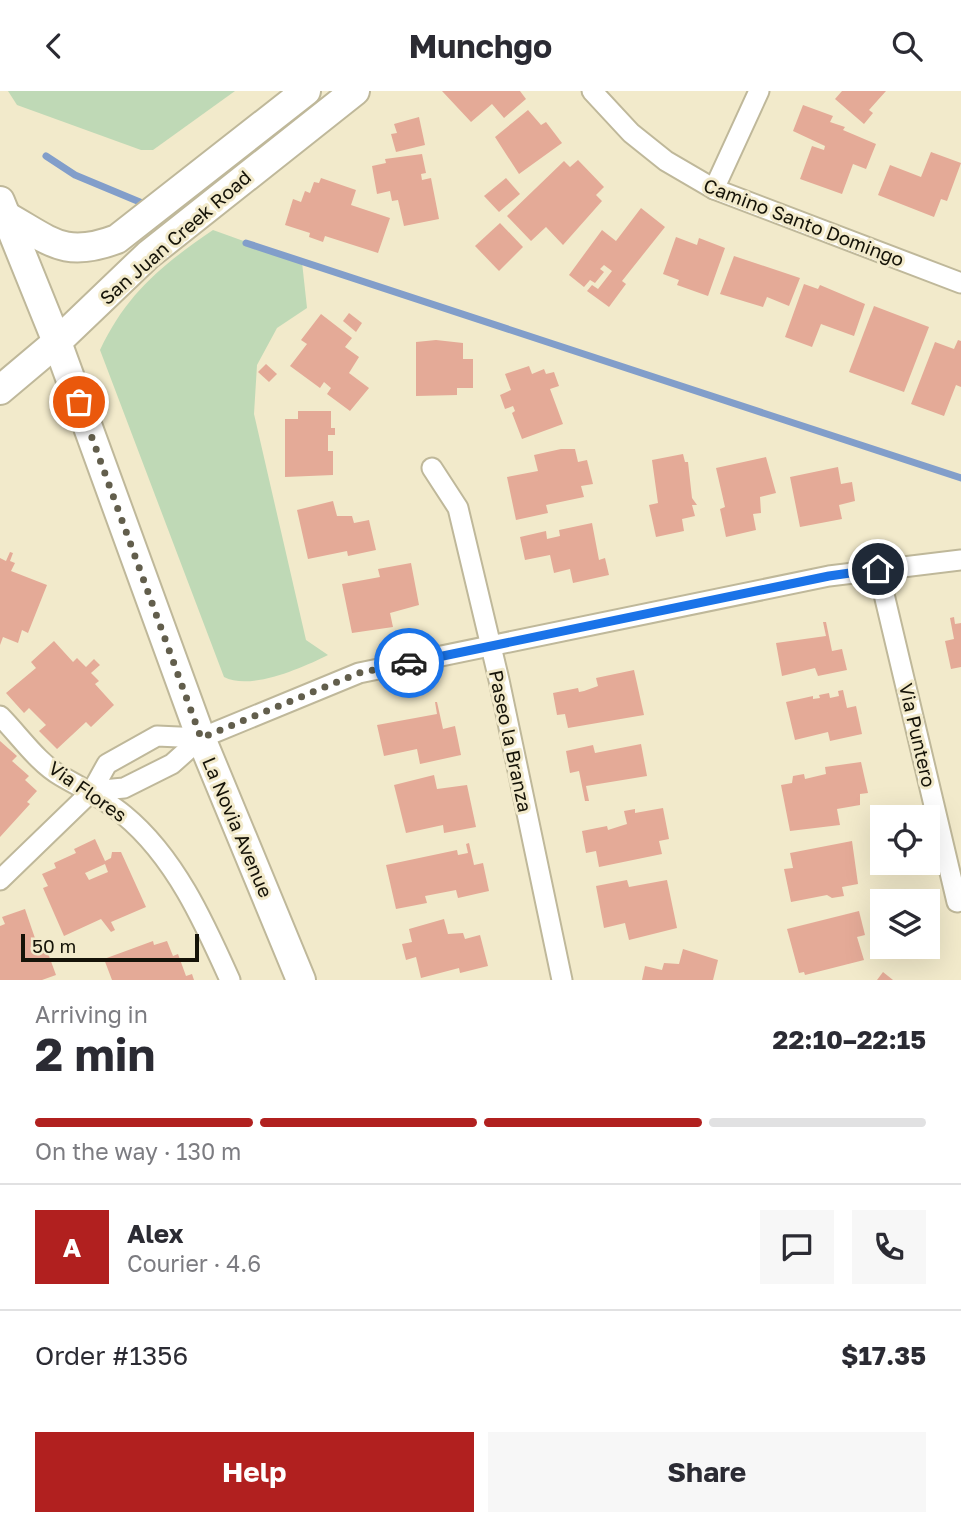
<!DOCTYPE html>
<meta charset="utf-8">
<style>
body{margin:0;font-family:"Golos Text",sans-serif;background:#f7f7f7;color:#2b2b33;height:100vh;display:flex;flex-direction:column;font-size:26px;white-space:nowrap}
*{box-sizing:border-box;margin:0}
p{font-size:23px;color:#7c7c81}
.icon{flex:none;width:38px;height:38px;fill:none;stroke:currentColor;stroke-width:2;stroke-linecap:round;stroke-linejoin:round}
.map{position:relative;height:889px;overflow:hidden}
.drawer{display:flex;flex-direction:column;background:#fff;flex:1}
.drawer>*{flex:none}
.tools{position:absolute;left:870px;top:714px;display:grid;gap:14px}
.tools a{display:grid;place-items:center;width:70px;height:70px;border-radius:0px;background:#fff;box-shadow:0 7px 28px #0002;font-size:35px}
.scale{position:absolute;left:21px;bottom:18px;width:178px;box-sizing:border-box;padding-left:7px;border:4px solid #151308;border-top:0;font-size:19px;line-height:24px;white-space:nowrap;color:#151308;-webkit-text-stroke:5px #f2eacb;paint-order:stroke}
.pin{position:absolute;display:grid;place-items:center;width:60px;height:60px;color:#fff;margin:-30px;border:4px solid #fff;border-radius:50%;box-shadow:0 2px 7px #0007}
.courier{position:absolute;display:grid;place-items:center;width:70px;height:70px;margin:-35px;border:5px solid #1a73e8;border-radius:50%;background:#fff;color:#222;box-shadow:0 2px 9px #0007}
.headline em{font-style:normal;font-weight:700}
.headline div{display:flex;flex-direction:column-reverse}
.headline{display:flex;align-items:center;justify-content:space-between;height:119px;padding:0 35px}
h1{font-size:46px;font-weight:700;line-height:52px}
.bar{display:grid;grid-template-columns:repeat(4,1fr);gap:10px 7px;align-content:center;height:84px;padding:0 35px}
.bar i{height:9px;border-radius:5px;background:#e1e1e2}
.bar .on{background:#b1201f}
.bar p{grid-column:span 4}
.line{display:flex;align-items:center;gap:18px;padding:0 35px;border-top:2px solid #e1e1e2}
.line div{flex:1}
.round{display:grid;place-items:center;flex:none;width:74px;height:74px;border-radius:0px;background:#f7f7f7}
.primary-button{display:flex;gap:14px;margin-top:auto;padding:14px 35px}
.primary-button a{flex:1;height:80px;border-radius:0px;background:#b1201f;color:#fff;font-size:28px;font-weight:700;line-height:80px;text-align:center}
.primary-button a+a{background:#f7f7f7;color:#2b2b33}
header{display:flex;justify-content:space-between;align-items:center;height:91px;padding:0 35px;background:#fff;font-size:32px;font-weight:700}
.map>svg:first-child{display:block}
.green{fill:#bfd9b6}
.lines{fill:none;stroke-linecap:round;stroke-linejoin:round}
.stream{stroke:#829eca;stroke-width:7}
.building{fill:#e4aa97;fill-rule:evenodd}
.street-casing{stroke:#bfb89a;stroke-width:23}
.secondary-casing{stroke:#bfb89a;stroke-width:32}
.street{stroke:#fff;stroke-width:19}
.secondary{stroke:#fff;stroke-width:28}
.done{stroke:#625e4c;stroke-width:7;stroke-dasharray:0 12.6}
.route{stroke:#1a73e8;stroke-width:9}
.labels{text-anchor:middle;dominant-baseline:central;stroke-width:6;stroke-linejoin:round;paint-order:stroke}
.street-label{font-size:19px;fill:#151308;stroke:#f2eacb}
</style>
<header><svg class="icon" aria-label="back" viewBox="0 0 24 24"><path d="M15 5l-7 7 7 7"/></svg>Munchgo<svg class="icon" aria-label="search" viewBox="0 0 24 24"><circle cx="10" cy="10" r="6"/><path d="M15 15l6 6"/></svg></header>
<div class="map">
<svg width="961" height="889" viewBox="0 0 961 889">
<rect width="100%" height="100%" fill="#f2eacb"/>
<g class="green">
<path d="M8 0H235L153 59H141L17 14Z"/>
<path d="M213 139 302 171 307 217 277 237 257 274 254 323 306 549 328 564C302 577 250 600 224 586L100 259C127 202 162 174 213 139Z"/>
</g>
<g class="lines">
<g class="stream">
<path d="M46 65 75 84 147 114"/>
<path d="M246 152 961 387"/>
</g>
</g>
<g class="building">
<path d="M442 0H520L526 8 504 27 492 13 471 31Z"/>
<path d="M842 0H886L869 19 873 22 864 33 835 8Z"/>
<path d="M803 14 833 25 830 31 845 36 843 39 876 53 866 78 853 73 842 103 800 88 812 55 824 59 825 55 793 40Z"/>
<path d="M528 19 541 34 546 31 562 52 519 83 495 46Z"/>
<path d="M419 26 425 54 396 61 391 43 397 42 394 33Z"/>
<path d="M931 61 961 72 947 110 941 108 934 126 878 104 890 74 921 86Z"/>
<path d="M422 63 426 82 421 83 422 89 431 87 439 128 404 135 398 109 392 110 390 100 377 103 372 75 386 72 385 68Z"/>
<path d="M578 69 604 96 596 104 602 110 563 154 546 136 531 150 507 125 564 70 570 76Z"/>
<path d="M321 87 356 99 351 114 390 127 378 162 325 145 323 151 309 146 310 142 285 134 293 108 301 111 305 100 310 102 314 91 319 92Z"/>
<path d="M506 87 520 103 499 121 484 105Z"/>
<path d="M641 117 665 136 622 190 626 193 609 216 587 200 592 194 598 198 612 180 604 174 600 178 604 181 595 192 590 189 584 196 569 184 602 139 616 150Z"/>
<path d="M500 132 523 156 499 180 475 155Z"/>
<path d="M676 146 697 154 699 147 725 157 708 205 677 194 679 189 663 183Z"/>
<path d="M734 165 800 187 789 215 767 206 763 216 720 203Z"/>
<path d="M804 193 818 198 820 194 865 213 854 245 821 233 812 256 785 246Z"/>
<path d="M874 215 929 236 904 301 849 281Z"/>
<path d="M349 222 362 232 356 241 343 230Z"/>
<path d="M321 223 352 247 345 256 359 266 349 282 369 297 350 320 327 303 331 297 324 291 320 297 290 275 307 253 301 249Z"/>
<path d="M436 249 463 252V268H473V297H457V304L416 305V251Z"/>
<path d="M958 249 961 250V296L956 294 944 325 911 313 935 251 954 258Z"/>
<path d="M266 273 277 283 269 291 258 281Z"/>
<path d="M529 275 532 283 544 278 546 283 554 281 559 295 550 298 563 333 522 348 512 322 515 320 513 315 505 318 500 304 511 299 505 283Z"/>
<path d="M298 320H331V337H335V344H328V360H333V384L285 386V328H298Z"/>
<path d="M561 358H575L578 371 587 369 593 393 581 395 584 406 546 414 548 422 516 429 507 386 538 380 534 364Z"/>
<path d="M683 363 685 371H688L692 407 697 414H692L695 425 682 428 684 440 656 446 649 414 658 412 652 369Z"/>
<path d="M766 366 776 402 760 406 761 422 753 423 756 439 726 446 720 418 725 416 716 377Z"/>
<path d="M838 376 841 393 852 391 855 410 839 414 842 428 800 436 790 386Z"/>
<path d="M333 410 337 425H352L354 432 369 429 376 459 348 465 347 460 308 468 297 419Z"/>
<path d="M592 432 599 469 605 467 609 484 573 492 570 478 554 482 550 464 525 469 520 446 546 440 547 448 560 445 559 439Z"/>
<path d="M10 461 13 462 10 470 15 472 11 480 47 494 28 542 22 539 18 552 3 546 0 554V467L6 470Z"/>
<path d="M411 472 419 514 390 522 393 536 352 542 342 493 380 486 378 478Z"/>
<path d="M954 526 955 533 961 532V576L951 578 945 550 954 548 950 527Z"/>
<path d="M823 531H826L832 560 842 558 847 579 818 585 815 577 782 585 776 552 826 545Z"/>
<path d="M54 550 73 571 77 567 86 576 94 568 100 574 91 582 99 590 95 593 114 614 91 636 86 631 57 658 39 640 46 634 29 617 24 622 6 602 36 577 31 571Z"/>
<path d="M634 579 644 624 568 637 565 623 557 624 553 602 578 597 579 601 584 600 598 595 596 587Z"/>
<path d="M843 599 847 617 856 615 862 643 830 650 828 641 795 649 786 611 813 605V608L820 607 819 604 829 602 830 607 839 605 838 600Z"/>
<path d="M435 611H437L443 638 455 635 461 664 420 673 417 658 384 665 377 634 437 623Z"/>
<path d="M0 650 17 665 12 670 29 685 25 689 37 700 27 711 30 713 0 746Z"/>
<path d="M641 653 647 685 586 695 589 710H585L579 680 570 682 566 660 593 654 595 662Z"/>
<path d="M861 671 868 702 860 703V714L837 718 840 734 790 740 781 694 792 692 793 685 804 683 805 688 826 683 825 676Z"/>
<path d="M434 684 437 698 467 694 476 736 444 742 443 734 406 742 394 694Z"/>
<path d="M663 717 669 748 659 750 662 763 599 776 596 760 586 762 582 740 607 735 608 739 627 733 624 720 635 718V722Z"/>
<path d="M95 748 105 770 111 767 112 761H121L146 816 111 831 115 839 111 841 101 828 64 845 43 797 48 795 42 783 56 777 54 772 76 762 74 758ZM105 773 108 781 89 789 85 782Z"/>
<path d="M852 750 858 793 842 796 844 805 832 807 827 804 791 811 784 778 793 777 790 762Z"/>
<path d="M469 752 474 774 483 772 489 800 458 807 456 799 425 805 427 812 396 818 386 774 457 759 458 764 468 762 466 753Z"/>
<path d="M627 789 629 796 667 789 677 837 629 849 625 832 604 837 596 795Z"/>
<path d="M25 818 38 856 45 854 56 884 42 889H0V835L5 833 2 826Z"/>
<path d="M859 820 865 844 857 846 864 869 805 884 804 881 799 882 787 838Z"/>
<path d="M444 828 448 843 463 842 465 848 480 844 488 875 460 882 459 877 421 887 416 866 406 869 402 853 412 851 409 838Z"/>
<path d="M153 850 154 854 167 850 173 865 178 863 186 885 192 883 194 889H112L104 868Z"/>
<path d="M683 858 718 869 713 889H642L645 875 662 879 664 872 679 873Z"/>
<path d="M883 881 893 889H877Z"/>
</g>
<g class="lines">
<g class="street-casing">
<g id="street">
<path d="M592 0 631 42 666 70 714 98 961 192"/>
<path d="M714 98 759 0"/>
<path d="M432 377 458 417 499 589 562 889"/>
<path d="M878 478 957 811 961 810"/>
<path d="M0 625C19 644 38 672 61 685 83 698 104 707 124 724 175 766 204 831 230 889"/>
<path d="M92 700 124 697 172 673 201 647 359 582 829 485 961 469"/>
<path d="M0 789 92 700 107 673 157 645 201 647"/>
</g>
</g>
<g class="secondary-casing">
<g id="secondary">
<path d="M0 110 57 251 201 647 301 889"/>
<path d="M6 125C51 150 64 168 117 148L306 0"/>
<path d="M0 299 57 251 148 164 355 0"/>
</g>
</g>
<use href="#street" class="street"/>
<use href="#secondary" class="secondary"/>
</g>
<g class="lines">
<path class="done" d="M79 311 201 647 359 582 409 572"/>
<path class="route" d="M409 572 829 485 878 478"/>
</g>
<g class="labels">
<g class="street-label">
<text transform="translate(804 131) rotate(21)">Camino Santo Domingo</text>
<text transform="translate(175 146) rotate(-41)">San Juan Creek Road</text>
<text transform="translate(918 644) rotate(77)">Via Puntero</text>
<text transform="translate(511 650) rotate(78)">Paseo la Branza</text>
<text transform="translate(88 700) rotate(35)">Via Flores</text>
<text transform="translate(238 736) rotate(67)">La Novia Avenue</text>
</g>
</g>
</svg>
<div class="tools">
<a><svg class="icon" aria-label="locate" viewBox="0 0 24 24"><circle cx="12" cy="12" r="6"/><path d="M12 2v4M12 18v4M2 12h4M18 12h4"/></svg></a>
<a><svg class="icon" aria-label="layers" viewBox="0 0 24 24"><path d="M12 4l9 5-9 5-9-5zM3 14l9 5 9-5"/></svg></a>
</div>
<div class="scale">50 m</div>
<div class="pin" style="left:79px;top:311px;background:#ea580c"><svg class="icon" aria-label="bag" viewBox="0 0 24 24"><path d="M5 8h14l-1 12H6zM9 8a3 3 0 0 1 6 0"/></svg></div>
<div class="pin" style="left:878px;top:478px;background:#1f2937"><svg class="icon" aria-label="home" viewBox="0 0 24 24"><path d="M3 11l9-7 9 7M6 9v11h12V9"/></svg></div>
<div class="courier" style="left:409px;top:572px"><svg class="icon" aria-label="car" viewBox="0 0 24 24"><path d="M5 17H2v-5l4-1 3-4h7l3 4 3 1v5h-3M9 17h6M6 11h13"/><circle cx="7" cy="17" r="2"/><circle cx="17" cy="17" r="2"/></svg></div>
</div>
<section class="drawer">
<div class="headline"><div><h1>2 min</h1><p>Arriving in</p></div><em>22:10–22:15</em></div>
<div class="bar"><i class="on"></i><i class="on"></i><i class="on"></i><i></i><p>On the way · 130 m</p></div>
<div class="line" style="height:126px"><b class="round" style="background:#b1201f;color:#fff">A</b><div><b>Alex</b><p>Courier · 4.6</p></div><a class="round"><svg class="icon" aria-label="chat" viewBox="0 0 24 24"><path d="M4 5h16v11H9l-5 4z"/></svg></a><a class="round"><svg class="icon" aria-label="phone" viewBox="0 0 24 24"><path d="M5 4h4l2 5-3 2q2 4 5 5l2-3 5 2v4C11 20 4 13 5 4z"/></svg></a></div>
<div class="line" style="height:91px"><div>Order #1356</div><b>$17.35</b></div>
<div class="primary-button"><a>Help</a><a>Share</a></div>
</section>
